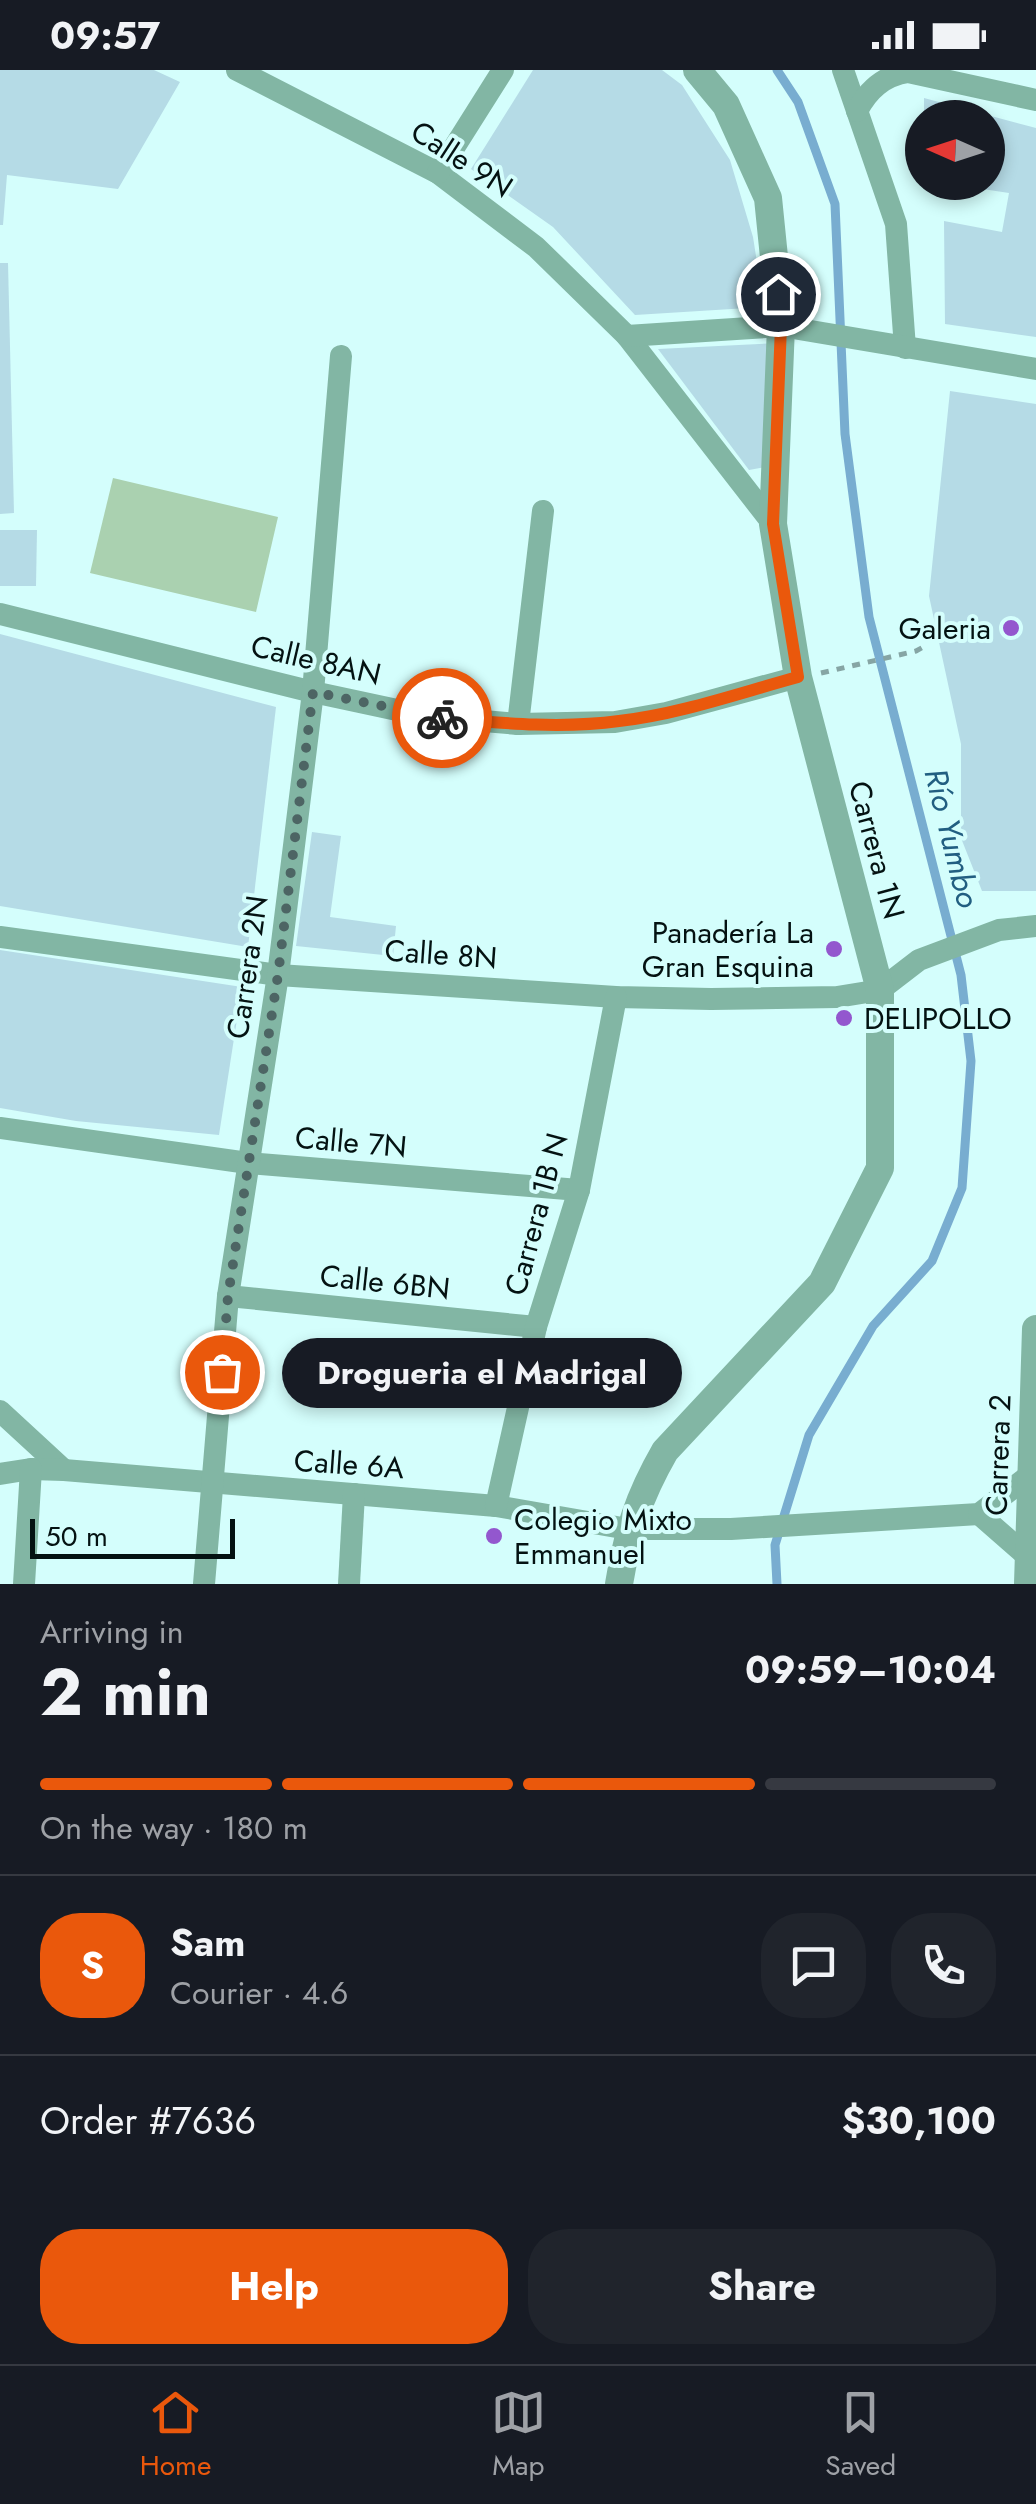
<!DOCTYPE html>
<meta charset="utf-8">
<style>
body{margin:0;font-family:Jost,sans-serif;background:#20242c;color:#f1f3f6;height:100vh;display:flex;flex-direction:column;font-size:38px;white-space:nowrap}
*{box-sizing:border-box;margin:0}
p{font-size:32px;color:#9ea1a6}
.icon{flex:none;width:55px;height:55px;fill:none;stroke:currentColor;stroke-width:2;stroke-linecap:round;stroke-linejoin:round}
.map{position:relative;height:1514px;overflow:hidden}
.drawer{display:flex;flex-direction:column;background:#171b24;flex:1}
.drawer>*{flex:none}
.needle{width:65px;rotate:273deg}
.tools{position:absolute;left:905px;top:30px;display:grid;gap:20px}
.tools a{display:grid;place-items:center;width:100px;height:100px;border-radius:50%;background:#171b24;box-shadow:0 5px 15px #0003;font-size:50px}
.scale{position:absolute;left:30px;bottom:25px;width:205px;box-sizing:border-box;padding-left:10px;border:5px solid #041212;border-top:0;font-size:28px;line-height:35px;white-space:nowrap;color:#041212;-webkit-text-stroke:8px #d4fefc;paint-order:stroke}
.pin{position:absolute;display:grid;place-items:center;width:85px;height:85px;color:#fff;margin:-42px;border:5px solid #fff;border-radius:50%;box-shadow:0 2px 10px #0007}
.courier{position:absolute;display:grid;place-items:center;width:100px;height:100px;margin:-50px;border:8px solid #ea580c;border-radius:50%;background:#fff;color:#222;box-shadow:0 2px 12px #0007}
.bubble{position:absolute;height:70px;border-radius:35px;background:#171b24;box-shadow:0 5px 15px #0003;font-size:32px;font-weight:700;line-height:70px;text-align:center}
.overview em{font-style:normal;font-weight:700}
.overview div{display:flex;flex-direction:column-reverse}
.overview{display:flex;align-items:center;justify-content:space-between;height:170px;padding:0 40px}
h1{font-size:65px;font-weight:700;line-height:75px}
.bar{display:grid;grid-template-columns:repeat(4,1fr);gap:15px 10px;align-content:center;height:120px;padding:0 40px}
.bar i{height:12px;border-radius:8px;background:#363941}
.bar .on{background:#ea580c}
.bar p{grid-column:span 4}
.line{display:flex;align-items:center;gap:25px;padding:0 40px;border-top:2px solid #363941}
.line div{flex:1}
.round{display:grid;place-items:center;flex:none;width:105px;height:105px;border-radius:40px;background:#20242c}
.action{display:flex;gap:20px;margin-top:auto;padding:20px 40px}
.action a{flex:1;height:115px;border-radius:40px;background:#ea580c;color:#fff;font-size:40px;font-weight:700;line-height:115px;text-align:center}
.action a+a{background:#20242c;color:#f1f3f6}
.status{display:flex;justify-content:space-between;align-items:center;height:70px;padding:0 50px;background:#171b24;direction:ltr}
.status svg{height:28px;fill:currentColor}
.menu{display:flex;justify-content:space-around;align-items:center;height:140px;border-top:2px solid #363941;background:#171b24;font-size:28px;color:#9ea1a6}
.menu a{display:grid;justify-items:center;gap:5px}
.menu .on{color:#ea580c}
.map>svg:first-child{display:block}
.green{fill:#aad1b0}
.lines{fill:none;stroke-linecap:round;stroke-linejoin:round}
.stream{stroke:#78add0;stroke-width:9}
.building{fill:#b5dbe6}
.path{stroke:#86a5a4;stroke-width:5;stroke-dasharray:8 8;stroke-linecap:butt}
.minor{stroke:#82b6a4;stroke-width:22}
.tertiary{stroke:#82b6a4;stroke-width:28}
.done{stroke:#4d6564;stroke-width:10;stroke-dasharray:0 18}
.route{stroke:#ea580c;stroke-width:12}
.poi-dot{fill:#9357ce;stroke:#d4fefc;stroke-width:4}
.labels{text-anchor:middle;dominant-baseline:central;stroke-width:8;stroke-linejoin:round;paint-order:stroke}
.street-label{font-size:30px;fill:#041212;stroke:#d4fefc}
.poi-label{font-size:30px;fill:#041212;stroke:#d4fefc;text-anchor:end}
.water-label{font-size:32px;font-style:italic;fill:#215e81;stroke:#d4fefc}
</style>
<div class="status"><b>09:57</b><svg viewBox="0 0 49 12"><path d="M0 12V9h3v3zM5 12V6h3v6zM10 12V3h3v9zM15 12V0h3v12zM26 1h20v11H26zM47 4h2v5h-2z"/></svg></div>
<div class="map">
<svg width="1036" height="1514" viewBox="0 0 1036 1514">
<rect width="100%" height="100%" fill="#d4fefc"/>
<path class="green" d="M113 408 278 447 256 542 90 503Z"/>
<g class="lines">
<path class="stream" d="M777 0 798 32 835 134 845 364 869 547 961 905 971 991 962 1118 932 1191 873 1256 809 1365 775 1475 777 1514"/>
</g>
<g class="building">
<path d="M0 0H154L180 12 118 119 7 105 3 155H0Z"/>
<path d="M533 0H662L682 15 730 90 753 167 764 237 635 245 553 157 471 99Z"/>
<path d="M924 28 1036 58V267L945 254 944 151 1002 162 1009 123 956 115 988 112V48H924Z"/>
<path d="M0 193H8L14 443 0 444Z"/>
<path d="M778 273 770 396 749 400 658 279Z"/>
<path d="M950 321 1036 334V821H982L961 768V674L929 526Z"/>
<path d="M0 460H37L36 516H0Z"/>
<path d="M0 564 276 637 248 877 0 836Z"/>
<path d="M312 762 341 766 330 847 396 856 393 886 296 876Z"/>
<path d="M0 880 242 917 219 1065 76 1051 0 1038Z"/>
</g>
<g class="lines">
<path class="path" d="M821 603 916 581 927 575"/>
<g class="minor">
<path d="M237 0 438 103 536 177 627 266 773 454"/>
<path d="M843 0 896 154 905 278"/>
<path d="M857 41C868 20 883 6 908 2L1036 30"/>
<path d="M438 103 503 0"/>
<path d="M627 266 781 256 1036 299"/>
<path d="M0 544 313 622 425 646 518 654 615 652 666 643 798 607"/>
<path d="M518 654 543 441"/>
<path d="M0 867 278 905 616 927 711 929 837 927 880 920 919 890 999 860 1036 856"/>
<path d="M0 1058 248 1093 579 1120"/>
<path d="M228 1226 536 1257"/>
<path d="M0 1341 64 1400"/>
<path d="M0 1404 31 1399 64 1400 496 1436 628 1459H731L979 1444 1030 1405"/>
<path d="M496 1436 536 1257 579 1120 616 927"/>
<path d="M979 1444 1028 1487"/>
<path d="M24 1514 31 1399"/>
<path d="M204 1514 228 1226 278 905 313 622 341 286"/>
<path d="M349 1514 354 1424"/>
</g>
<g class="tertiary">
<path d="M619 1514C628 1461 638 1428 665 1381L822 1213 880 1098V920L798 607 773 454 781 256 768 128 726 35 697 0"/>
<path d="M1028 1514 1036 1259"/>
</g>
</g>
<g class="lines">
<path class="done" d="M222 1302 228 1226 278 905 313 622 442 648"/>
<path class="route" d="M442 648C500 653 561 659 619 651 680 644 739 623 798 607L773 454 781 256 778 224"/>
</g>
<g class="poi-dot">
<circle cx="1011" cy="558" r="10"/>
<circle cx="834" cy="879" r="10"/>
<circle cx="844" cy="948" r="10"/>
<circle cx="494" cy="1466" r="10"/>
</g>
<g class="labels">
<g class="street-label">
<text transform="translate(462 89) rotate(33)">Calle 9N</text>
<text transform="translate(316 590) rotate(13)">Calle 8AN</text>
<text transform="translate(877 780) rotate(75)">Carrera 1N</text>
<text transform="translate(441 884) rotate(4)">Calle 8N</text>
<text transform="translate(247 897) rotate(-82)">Carrera 2N</text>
<text transform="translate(351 1072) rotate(5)">Calle 7N</text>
<text transform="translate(536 1144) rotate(-75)">Carrera 1B N</text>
<text transform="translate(385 1212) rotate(6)">Calle 6BN</text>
<text transform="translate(998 1385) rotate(-88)">Carrera 2</text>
<text transform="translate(349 1394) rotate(4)">Calle 6A</text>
</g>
<g class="poi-label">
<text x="991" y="558">Galeria</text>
<text x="814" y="862">Panadería La<tspan x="814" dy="34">Gran Esquina</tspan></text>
<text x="864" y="948" text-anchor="start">DELIPOLLO</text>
<text x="514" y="1449" text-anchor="start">Colegio Mixto<tspan x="514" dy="34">Emmanuel</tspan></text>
</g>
<g class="water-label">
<text transform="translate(952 768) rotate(76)">Río Yumbo</text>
</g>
</g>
</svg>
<div class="tools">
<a><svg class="needle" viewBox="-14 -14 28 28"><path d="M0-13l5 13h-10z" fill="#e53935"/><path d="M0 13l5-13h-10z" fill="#9ea1a6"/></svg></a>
</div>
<div class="scale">50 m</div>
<div class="pin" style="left:222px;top:1302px;background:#ea580c"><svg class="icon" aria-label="bag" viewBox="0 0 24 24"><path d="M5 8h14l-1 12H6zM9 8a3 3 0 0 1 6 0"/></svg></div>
<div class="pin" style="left:778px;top:224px;background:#1f2937"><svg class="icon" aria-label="home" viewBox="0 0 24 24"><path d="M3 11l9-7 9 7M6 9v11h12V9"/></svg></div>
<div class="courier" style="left:442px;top:648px"><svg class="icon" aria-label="bike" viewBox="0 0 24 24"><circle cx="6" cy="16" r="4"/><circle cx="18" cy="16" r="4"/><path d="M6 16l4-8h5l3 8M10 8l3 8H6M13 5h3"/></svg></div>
<div class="bubble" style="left:282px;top:1268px;width:400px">Drogueria el Madrigal</div>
</div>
<section class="drawer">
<div class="overview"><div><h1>2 min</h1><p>Arriving in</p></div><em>09:59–10:04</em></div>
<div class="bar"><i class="on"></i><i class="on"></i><i class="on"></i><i></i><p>On the way · 180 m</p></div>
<div class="line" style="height:180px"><b class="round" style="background:#ea580c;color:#fff">S</b><div><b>Sam</b><p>Courier · 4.6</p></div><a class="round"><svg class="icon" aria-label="chat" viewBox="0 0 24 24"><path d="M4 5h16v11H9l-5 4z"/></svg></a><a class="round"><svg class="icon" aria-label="phone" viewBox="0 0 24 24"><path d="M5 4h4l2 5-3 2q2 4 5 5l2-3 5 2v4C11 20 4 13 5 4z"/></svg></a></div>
<div class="line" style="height:130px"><div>Order #7636</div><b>$30,100</b></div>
<div class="action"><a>Help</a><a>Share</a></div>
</section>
<nav class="menu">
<a class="on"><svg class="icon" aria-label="home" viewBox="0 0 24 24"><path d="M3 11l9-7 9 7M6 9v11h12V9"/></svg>Home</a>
<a><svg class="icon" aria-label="map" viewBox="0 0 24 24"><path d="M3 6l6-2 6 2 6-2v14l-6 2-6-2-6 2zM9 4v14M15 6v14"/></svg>Map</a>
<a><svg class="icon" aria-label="saved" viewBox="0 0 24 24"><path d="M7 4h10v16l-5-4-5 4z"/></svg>Saved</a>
</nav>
